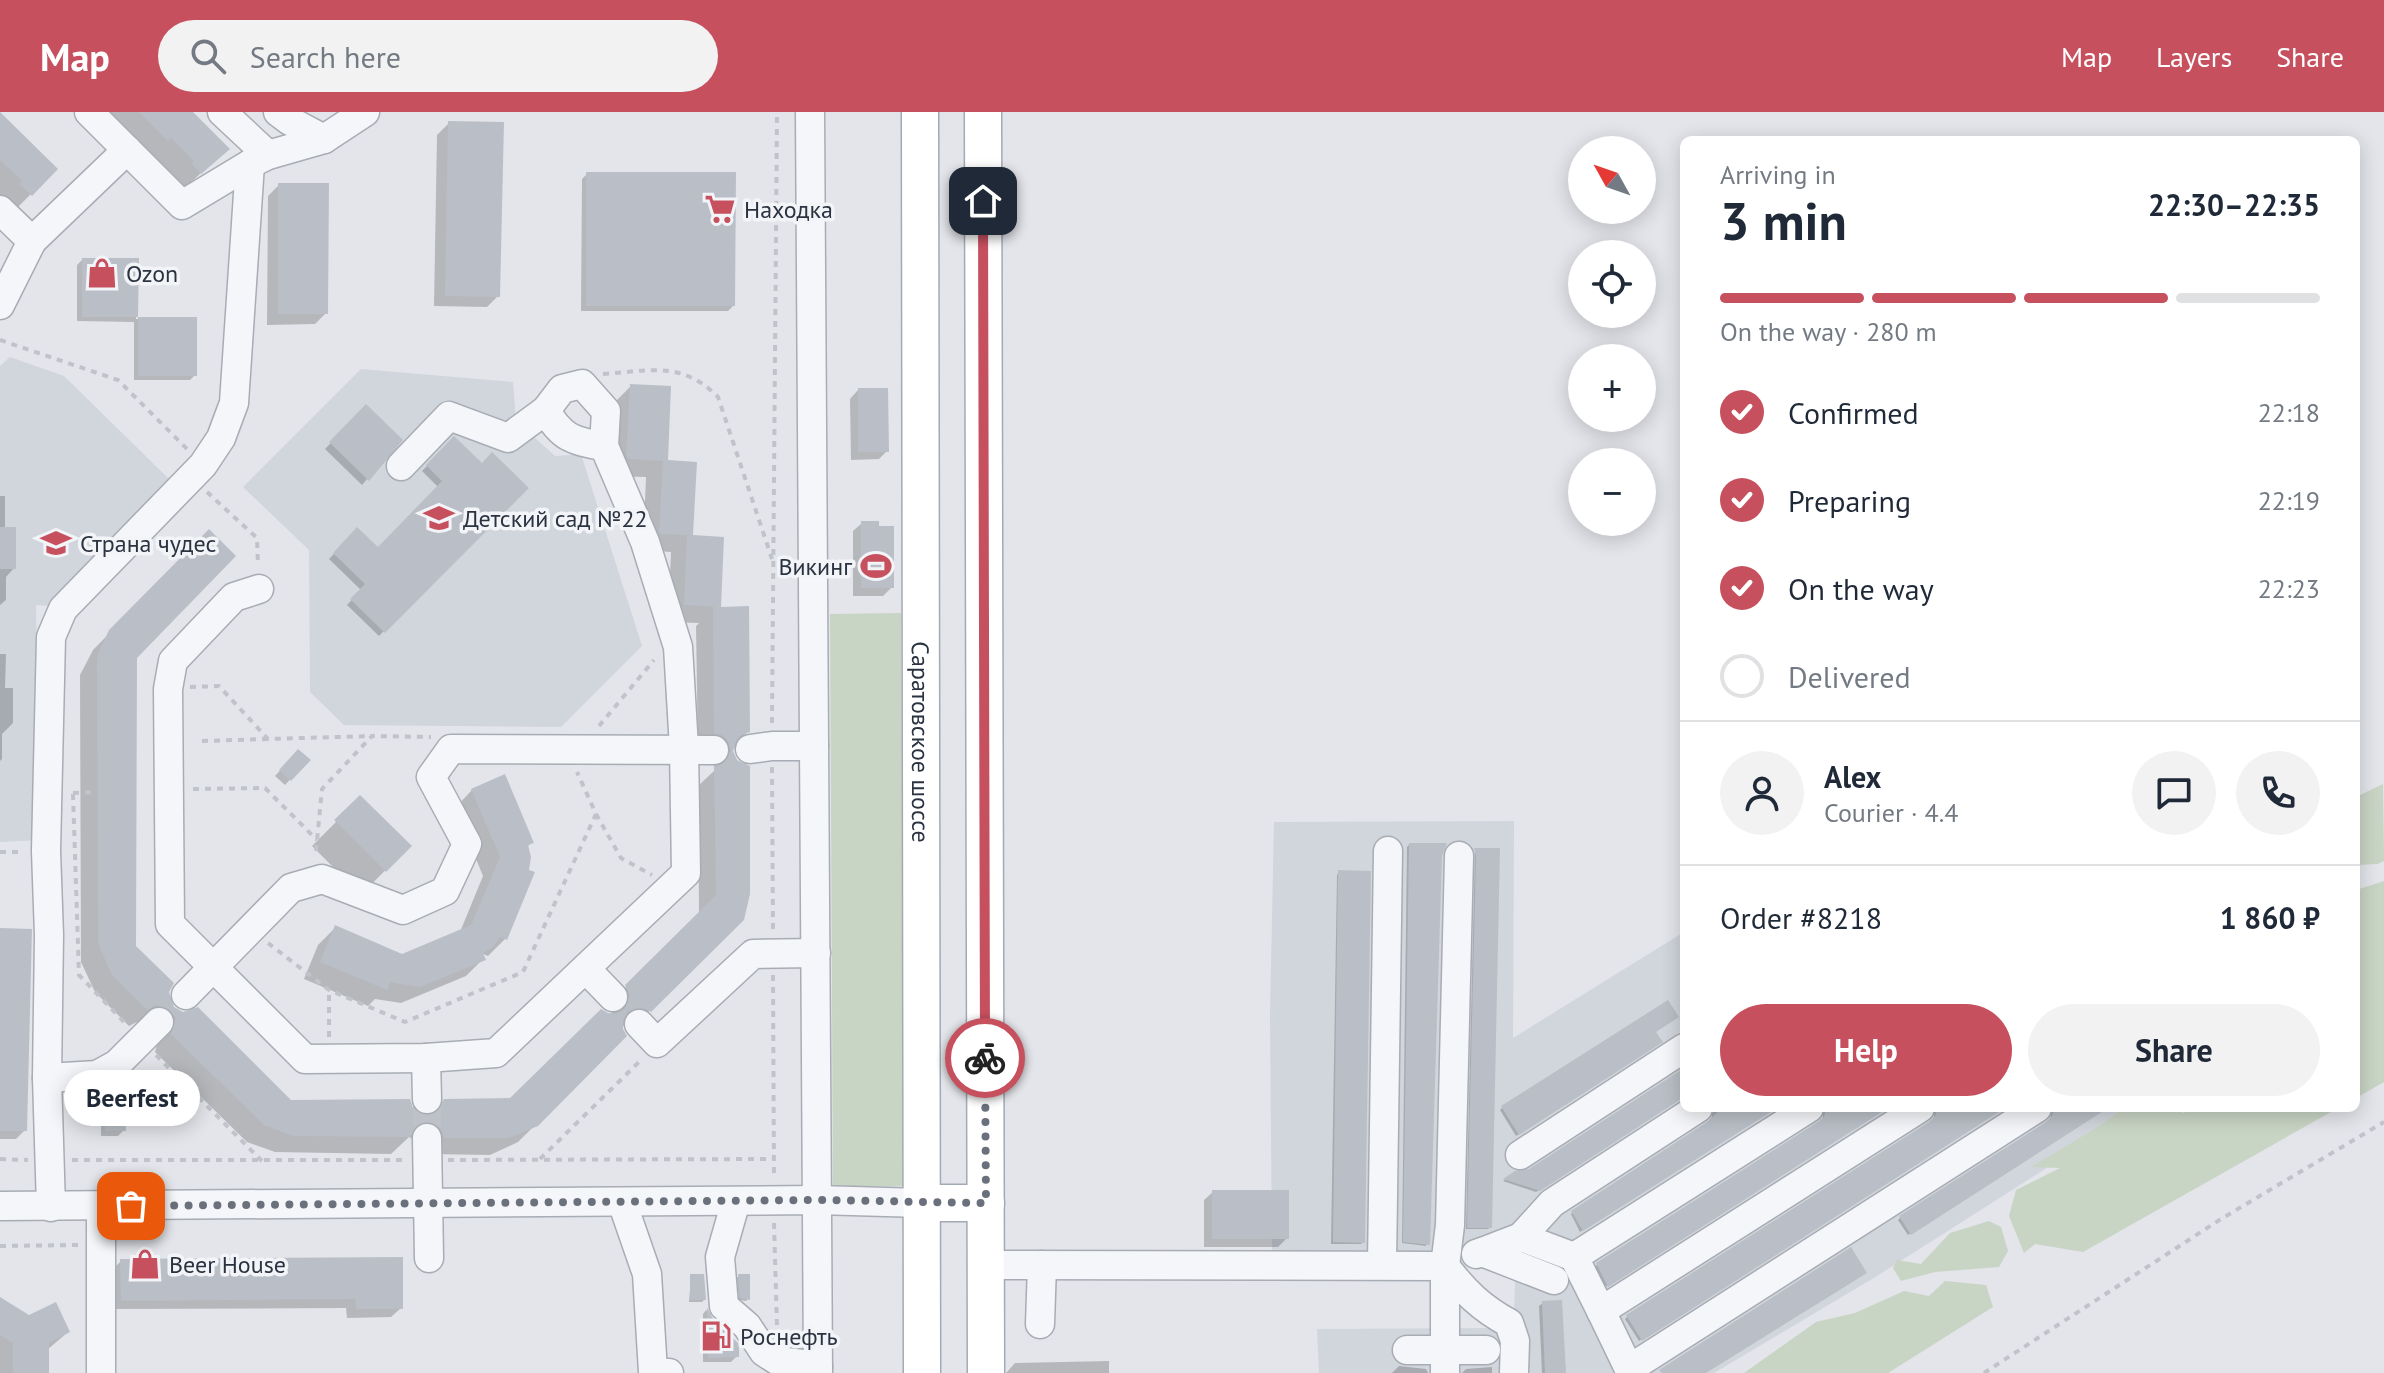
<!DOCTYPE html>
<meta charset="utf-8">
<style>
body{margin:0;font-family:"PT Sans",sans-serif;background:#f2f2f3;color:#1f2937;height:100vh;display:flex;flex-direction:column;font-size:30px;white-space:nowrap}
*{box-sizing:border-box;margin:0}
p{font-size:26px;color:#747a83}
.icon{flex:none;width:44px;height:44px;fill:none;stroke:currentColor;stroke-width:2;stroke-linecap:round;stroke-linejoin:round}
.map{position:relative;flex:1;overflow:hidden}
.drawer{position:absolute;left:1680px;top:24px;width:680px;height:976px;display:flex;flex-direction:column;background:#fff;border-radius:12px;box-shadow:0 4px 20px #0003}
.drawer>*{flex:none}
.needle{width:52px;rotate:310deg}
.tools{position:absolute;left:1568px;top:24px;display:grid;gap:16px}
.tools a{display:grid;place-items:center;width:88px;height:88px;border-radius:50%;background:#fff;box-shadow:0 4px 20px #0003;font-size:40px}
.pin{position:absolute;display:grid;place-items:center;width:68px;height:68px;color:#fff;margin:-34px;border-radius:16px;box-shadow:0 4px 12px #0006}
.courier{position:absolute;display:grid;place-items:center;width:80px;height:80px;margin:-40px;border:6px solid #c7505f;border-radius:50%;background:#fff;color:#222;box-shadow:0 2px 10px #0007}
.bubble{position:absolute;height:56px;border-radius:28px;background:#fff;box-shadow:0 4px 20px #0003;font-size:26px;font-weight:700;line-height:56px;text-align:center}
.overview em{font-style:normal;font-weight:700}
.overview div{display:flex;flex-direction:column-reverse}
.overview{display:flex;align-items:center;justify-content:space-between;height:136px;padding:0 40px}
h1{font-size:52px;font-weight:700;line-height:60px}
.bar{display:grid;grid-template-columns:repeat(4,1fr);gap:12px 8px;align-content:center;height:96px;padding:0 40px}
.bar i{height:10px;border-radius:6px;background:#e0e1e3}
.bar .current{background:#c7505f}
.bar p{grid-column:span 4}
.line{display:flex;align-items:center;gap:20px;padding:0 40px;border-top:2px solid #e0e1e3}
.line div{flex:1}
.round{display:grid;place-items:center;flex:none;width:84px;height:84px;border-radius:42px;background:#f2f2f3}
ol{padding:0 40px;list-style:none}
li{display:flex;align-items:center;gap:24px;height:88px}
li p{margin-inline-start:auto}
li .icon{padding:8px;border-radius:50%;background:#c7505f;color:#fff;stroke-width:4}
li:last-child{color:#747a83}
li i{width:44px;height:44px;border:4px solid #e0e1e3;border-radius:50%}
.cta{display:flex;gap:16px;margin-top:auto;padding:16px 40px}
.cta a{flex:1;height:92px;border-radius:48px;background:#c7505f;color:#fff;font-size:32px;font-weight:700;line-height:92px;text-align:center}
.cta a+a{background:#f2f2f3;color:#1f2937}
header{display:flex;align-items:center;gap:48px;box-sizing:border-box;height:112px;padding:0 40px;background:#c7505f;color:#fff}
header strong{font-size:38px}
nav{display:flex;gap:44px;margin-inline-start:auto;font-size:28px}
.search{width:560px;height:72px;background:#f2f2f3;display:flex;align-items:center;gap:20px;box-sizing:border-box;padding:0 28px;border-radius:44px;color:#747a83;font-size:30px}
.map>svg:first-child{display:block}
.built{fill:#d1d5dc}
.green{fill:#c8d4c4}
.shadow{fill:#0003}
.building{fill:#babfc7}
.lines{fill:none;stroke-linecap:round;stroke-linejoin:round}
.minor-tunnel{stroke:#bec1c8;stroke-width:28;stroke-dasharray:28 14;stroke-linecap:butt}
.minor-casing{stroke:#a8acb4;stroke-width:31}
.major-casing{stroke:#a3aab5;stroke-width:39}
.path{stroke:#c0c3c9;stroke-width:4;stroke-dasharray:6 6;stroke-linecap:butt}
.minor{stroke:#f5f6f9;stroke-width:28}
.major{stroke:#fff;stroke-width:36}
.done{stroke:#6b717c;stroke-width:8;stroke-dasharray:0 14.4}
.route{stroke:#c7505f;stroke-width:10}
.labels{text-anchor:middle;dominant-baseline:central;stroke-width:7;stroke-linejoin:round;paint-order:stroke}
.poi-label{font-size:24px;fill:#2b3341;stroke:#f2f4f8;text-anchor:start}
.street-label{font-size:24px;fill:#2b3341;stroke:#f2f4f8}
</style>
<header>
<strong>Map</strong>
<div class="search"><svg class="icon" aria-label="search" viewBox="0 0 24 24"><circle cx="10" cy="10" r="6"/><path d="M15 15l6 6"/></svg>Search here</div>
<nav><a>Map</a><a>Layers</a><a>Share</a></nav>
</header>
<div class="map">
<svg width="2384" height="1261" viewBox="0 0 2384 1261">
<rect width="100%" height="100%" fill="#e3e5ea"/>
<g class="built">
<path d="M10 245 64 264 170 368 52 494 36 493 39 728 0 730V254Z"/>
<path d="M361 257 513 270 516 309 555 344 581 342 642 534 561 615 344 613 310 580 309 438 243 375Z"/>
<path d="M1514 709 1513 926 1684 820V996H2141L1877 1164 1714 1261H1512L1516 1144 1272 1139 1270 903 1274 710Z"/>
<path d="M1504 1216 1503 1261H1319L1317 1217Z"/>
</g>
<g class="green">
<path d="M901 501 904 1074 833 1075 830 502Z"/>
<path d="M2383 672 2384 749 2378 752 2356 753V685Z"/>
<path d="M2384 769V970L2356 986V778Z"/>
<path d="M2124 996H2178L2183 1001 2194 996H2338L2083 1140 2035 1132 2024 1141 2009 1104 2016 1078 2060 1056 2031 1055 2093 1018Z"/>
<path d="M1989 1109 2001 1115 2008 1139 1999 1155 1935 1160 1901 1169 1893 1156 1897 1148 1921 1152 1950 1121Z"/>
<path d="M1945 1169 1986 1173 1993 1195 1888 1261H1744L1816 1210 1855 1201 1904 1179 1929 1184Z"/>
</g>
<g class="shadow">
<path d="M96 0H190L227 37 176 84Z"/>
<path d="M0 3 55 58 6 107 0 101Z"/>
<path d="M449 11 498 184 487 195 434 194 437 23Z"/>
<path d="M587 62 733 194 728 199H581L582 67Z"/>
<path d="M279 73 326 201 315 212 267 213 268 84Z"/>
<path d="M82 148H137L136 207H195V263L190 268H134V210L77 209V153Z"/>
<path d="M631 274 665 350 691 425 722 427 719 497 748 619 731 639 742 807 632 916 618 912 625 924 518 1030 490 1043 427 1042 424 1034 409 1025 391 1042 275 1040 247 1030 155 940 159 925 153 914 137 910 129 914 95 880 81 850 80 563 93 538 209 420 135 545 134 835 167 879 172 896 290 990 411 998 428 1006 445 989 511 988 612 903 609 892 699 802 698 674 715 658 712 646 698 638 696 514 699 511 668 510 671 440 643 438 646 365 611 364 613 292Z"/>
<path d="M858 278 887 339 879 347 851 348 850 287Z"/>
<path d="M366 295 400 328 362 373 325 337Z"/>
<path d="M454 327 482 353 526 376 379 524 347 493 361 478 329 447 357 418 378 437 438 375 422 359Z"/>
<path d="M0 384H5V417L14 456 6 465V488L0 493Z"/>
<path d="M862 411 892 475 883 484H853V419Z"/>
<path d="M0 542H6L5 576H13V611L2 622V647L0 649Z"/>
<path d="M298 639 308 648 285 673 275 664Z"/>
<path d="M472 678 531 731 526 736 505 827 488 844 481 841 483 847 466 864 401 891 375 887 368 894 304 867 318 833 335 816 402 844 460 820 483 764 455 696Z"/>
<path d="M360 686 409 734 361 783 312 734Z"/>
<path d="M1409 733 1440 743 1426 1134 1402 1131 1407 735Z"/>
<path d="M1475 738H1498L1490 1115 1488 1117H1466Z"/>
<path d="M1339 760 1363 1130 1361 1132H1331L1337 763Z"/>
<path d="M0 818 25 1018 16 1027H0Z"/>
<path d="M1668 890 1654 920 1658 931 1516 1024 1500 998 1502 996Z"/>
<path d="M1684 959V984L1536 1080 1503 1069 1516 1061 1530 1059Z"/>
<path d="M106 993 124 1018 118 1024H101V998Z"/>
<path d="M1713 996H1775L1580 1120 1571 1102 1573 1100 1711 1009Z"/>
<path d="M1823 996H1886L1605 1175 1595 1155 1597 1153 1823 1007Z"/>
<path d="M1934 996H2004L1639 1229 1625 1207 1627 1205 1929 1012 1934 1007Z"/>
<path d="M2052 996H2106L1908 1123 1898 1108 1900 1106 2050 1008Z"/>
<path d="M1213 1080 1287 1126 1278 1135H1204V1088Z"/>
<path d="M401 1147V1196L391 1205 347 1206 346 1196 112 1197V1158L121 1149Z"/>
<path d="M691 1164 704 1188 702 1190H689Z"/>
<path d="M739 1164 748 1187 746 1189 739 1188 737 1166Z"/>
<path d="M0 1187 29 1205 68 1220 47 1238V1261H0Z"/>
<path d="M1543 1191 1564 1261H1542L1539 1194Z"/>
<path d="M706 1198 737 1244 731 1250H703V1202Z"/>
<path d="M1109 1249V1261H1006L1015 1251Z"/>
<path d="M1399 1254 1426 1257 1428 1261H1392Z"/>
<path d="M1492 1255V1261H1462L1466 1257Z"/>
</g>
<g class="building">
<path d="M0 0 58 57 32 84 19 72 22 69 0 48Z"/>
<path d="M139 0H193L230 37 201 62 191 51 194 49 171 26 168 29Z"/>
<path d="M448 9 504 10 500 185 445 184Z"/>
<path d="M586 60H736L735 194H586Z"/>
<path d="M278 71H329L328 202H278Z"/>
<path d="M82 146H139L138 205H82Z"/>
<rect x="138" y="205" width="59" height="59"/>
<path d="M630 272 671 274 668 348 697 350 693 423 724 425 721 495 749 494 750 620 739 624 733 639 737 648 750 654V782L744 808 651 900 643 896 628 899 623 908V917L627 924 538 1014 509 1026H444L441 1017 428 1009 418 1012 410 1025 293 1024 264 1013 171 922 176 906 170 898 155 893 147 898 112 863 98 832 97 544 109 518 209 417 236 444 137 546 136 834 174 871 169 880 174 895 183 900 198 895 291 988 410 987 413 996 427 1004 436 1001 444 987 510 986 601 897 608 901 616 902 625 897 630 882 625 873 716 783 714 655 723 652 731 639 728 629 722 623 714 621 713 495H718L684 493 687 423 660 422 659 420 663 349 628 347 626 343Z"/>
<path d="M858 276H888L889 340H858Z"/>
<path d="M366 292 403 328 369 369 329 330Z"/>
<path d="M454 324 482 351 492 340 529 376 385 521 350 487 365 472 333 441 357 415 378 435 442 369 426 353Z"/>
<path d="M861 409H879V414H894V476H861Z"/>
<rect x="0" y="415" width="16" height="42"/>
<path d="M298 637 311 648 291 669 279 658Z"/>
<path d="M505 662 534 731 528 733 531 745 529 758 535 760 507 828 500 825 493 835 483 841 486 848 420 875 390 870 387 878 320 850 335 813 402 842 471 813 500 745 471 677Z"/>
<path d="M360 683 412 734 386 760 334 708Z"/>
<path d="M1409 731H1447L1442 744 1430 1133 1403 1130Z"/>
<path d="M1474 736H1500L1492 1116H1467L1476 744Z"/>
<path d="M1338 758 1371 759 1365 1131 1333 1130Z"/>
<path d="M0 816 32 817 27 1019H0Z"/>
<path d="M1668 888 1679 905 1656 920 1663 930 1519 1023 1501 994Z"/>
<path d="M1684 956V985L1540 1079 1503 1067 1515 1059 1529 1057Z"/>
<path d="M105 991H125L126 1019H105Z"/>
<path d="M1722 996H1777L1583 1119 1571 1099 1707 1010Z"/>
<path d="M1826 996H1888L1608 1175 1596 1151 1818 1010 1824 1005Z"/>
<path d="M1937 996H2005L1642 1229 1626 1203 1929 1010 1935 1004Z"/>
<path d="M2054 996H2108L1911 1123 1899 1104 2046 1010 2052 1004Z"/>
<rect x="1212" y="1078" width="77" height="49"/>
<path d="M1851 1135 1867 1161 1706 1261H1662L1659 1258Z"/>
<path d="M403 1145V1197H356L355 1187 121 1189 120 1147Z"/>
<path d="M690 1162H704L706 1188H690Z"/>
<path d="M738 1162H750V1188L740 1186Z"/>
<path d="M0 1185 29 1203 56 1190 70 1220 49 1231V1261H13V1231L0 1223Z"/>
<path d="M1562 1188 1566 1261H1545L1542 1189Z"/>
<path d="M707 1195 713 1207 739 1232V1245L708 1246Z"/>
</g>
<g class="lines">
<path class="minor-tunnel" d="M427 987V1026"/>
<g class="minor-casing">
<g id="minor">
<path d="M89 0 127 38"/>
<path d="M222 0 268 43"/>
<path d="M278 0 290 9 324 27"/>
<path d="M810 0 818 1261"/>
<path d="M0 98 32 129 127 38 182 93 250 52 268 43 324 27 365 0"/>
<path d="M0 193 32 129"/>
<path d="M546 298C560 325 574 330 604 334"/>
<path d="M259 477 234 485 173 549 168 577 170 812 305 947 426 946 496 941 686 761 684 636 678 535 645 430 604 334 606 299 582 272 562 277 546 298 508 326 449 304 401 354"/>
<path d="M750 637 772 634H814"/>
<path d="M1459 744 1450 1113 1445 1154C1464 1179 1481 1196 1509 1211L1515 1229 1514 1261"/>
<path d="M586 857 613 885"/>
<path d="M186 883 291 776 322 767 403 798 445 779 467 732 431 665 451 637 714 638"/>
<path d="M639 912 657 931 753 842 816 841"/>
<path d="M426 946 427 987"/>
<path d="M47 966 97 963 117 952 159 910"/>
<path d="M427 1026 429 1146"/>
<path d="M1520 1043 1684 936"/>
<path d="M736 1089 720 1145 724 1194 747 1214 764 1240 778 1249 818 1254"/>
<path d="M622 1090 647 1162 653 1260 669 1261"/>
<path d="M0 1094 817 1088 921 1091"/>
<path d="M101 1094V1261"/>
<path d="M51 1095 47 966 49 823 46 739 51 525 63 497 203 353 221 326 234 291 250 52"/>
<path d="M1521 1125 1574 1145 1809 996"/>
<path d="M1482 1140 1521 1125 1552 1091 1698 996"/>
<path d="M1476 1142 1482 1140 1554 1168"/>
<path d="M1574 1145 1601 1199 1920 996"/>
<path d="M986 1153 1445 1154V1261"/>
<path d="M1382 1153 1388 739"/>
<path d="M1601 1199 1629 1257 2037 996"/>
<path d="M1040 1212 1042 1153"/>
<path d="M1407 1238H1486"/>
</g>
</g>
<g class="major-casing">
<g id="major">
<path id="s1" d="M920 0 922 1261"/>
<path d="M983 0 986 1261"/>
<path d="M921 1091H986"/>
</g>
</g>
<g class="path">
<path d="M0 228 118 268 187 337"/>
<path d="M603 262C650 259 681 248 718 285L772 447"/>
<path d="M207 380 257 426 258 454"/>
<path d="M190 575 219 574 268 627 372 624"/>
<path d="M772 611 777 0"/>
<path d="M599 614 654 548"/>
<path d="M202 629 268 627"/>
<path d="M772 655 773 819"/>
<path d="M193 677 265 676 317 728"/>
<path d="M73 681 97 680"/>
<path d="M73 682 79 863 125 911"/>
<path d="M596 702 621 746 652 763"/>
<path d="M316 739 322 677 372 624 431 625"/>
<path d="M0 740H22"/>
<path d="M268 831 329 878 405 910 523 860 596 702 577 660"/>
<path d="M773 863 774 1067"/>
<path d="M329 925V878"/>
<path d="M156 943 262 1049"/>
<path d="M0 1047 28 1048"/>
<path d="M540 1047 641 948"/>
<path d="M72 1048H404"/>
<path d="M448 1048 774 1047"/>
<path d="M774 1111 777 1215"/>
<path d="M0 1134 79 1133"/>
<path d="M1984 1261 2221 1107 2384 1010"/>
</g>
<use href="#minor" class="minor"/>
<use href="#major" class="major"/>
</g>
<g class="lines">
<path class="done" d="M131 1094 817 1088 986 1091 985 946"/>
<path class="route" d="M983 89 985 946"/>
</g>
<defs>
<g id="supermarket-bare" transform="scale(2.4)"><path d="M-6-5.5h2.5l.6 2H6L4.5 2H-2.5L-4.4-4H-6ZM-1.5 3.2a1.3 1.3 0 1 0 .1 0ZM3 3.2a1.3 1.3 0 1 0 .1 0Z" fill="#c7505f" stroke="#f2f4f8" stroke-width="2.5" paint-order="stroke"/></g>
<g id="shop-bare" transform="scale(2.4)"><path d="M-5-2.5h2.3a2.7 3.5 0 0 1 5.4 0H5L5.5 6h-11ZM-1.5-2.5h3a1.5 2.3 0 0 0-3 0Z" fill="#c7505f" stroke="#f2f4f8" stroke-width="2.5" paint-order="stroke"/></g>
<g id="school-bare" transform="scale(2.4)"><path d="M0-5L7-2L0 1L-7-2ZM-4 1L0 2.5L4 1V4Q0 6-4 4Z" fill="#c7505f" stroke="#f2f4f8" stroke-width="2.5" paint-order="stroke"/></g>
<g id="stadium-bare" transform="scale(2.4)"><path d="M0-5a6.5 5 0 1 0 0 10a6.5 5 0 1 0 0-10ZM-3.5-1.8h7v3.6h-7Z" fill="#c7505f" stroke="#f2f4f8" stroke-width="2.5" paint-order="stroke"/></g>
<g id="fuel-bare" transform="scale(2.4)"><path d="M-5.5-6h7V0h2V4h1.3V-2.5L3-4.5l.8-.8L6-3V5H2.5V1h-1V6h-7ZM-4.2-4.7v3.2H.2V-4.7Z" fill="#c7505f" stroke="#f2f4f8" stroke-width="2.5" paint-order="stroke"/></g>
</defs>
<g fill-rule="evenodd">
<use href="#supermarket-bare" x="720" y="97"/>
<use href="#shop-bare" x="102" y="161"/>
<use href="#school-bare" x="439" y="406"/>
<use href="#school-bare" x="56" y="431"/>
<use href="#stadium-bare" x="876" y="454"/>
<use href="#shop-bare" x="145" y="1152"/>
<use href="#fuel-bare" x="716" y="1224"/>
</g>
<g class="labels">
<g class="poi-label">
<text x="744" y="97">Находка</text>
<text x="126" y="161">Ozon</text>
<text x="463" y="406">Детский сад №22</text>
<text x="80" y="431">Страна чудес</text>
<text x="852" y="454" text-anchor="end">Викинг</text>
<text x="169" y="1152">Beer House</text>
<text x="740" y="1224">Роснефть</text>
</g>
<g class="street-label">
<text stroke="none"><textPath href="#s1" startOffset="630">Саратовское шоссе</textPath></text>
</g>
</g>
</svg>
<div class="tools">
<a><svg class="needle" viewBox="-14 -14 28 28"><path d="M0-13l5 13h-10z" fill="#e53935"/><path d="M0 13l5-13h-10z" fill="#747a83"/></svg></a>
<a><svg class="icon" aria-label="locate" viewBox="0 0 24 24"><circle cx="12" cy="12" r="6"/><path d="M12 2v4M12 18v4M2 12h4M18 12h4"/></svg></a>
<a>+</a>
<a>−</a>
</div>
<div class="pin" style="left:131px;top:1094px;background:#ea580c"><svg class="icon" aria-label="bag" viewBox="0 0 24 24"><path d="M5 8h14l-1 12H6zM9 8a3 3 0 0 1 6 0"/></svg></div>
<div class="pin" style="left:983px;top:89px;background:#1f2937"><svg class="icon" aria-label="home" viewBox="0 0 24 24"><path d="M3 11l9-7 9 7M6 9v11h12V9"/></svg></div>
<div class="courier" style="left:985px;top:946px"><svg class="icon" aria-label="bike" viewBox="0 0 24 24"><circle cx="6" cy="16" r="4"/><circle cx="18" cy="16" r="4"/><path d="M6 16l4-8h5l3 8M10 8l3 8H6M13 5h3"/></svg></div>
<div class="bubble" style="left:64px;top:958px;width:136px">Beerfest</div>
<section class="drawer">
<div class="overview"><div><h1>3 min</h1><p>Arriving in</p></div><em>22:30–22:35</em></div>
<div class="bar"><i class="current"></i><i class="current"></i><i class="current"></i><i></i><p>On the way · 280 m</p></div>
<ol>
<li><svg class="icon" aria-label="check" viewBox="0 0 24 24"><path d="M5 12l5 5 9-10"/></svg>Confirmed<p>22:18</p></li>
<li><svg class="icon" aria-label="check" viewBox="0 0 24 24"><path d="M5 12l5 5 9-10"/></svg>Preparing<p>22:19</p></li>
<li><svg class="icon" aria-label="check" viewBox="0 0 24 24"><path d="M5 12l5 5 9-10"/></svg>On the way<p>22:23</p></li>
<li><i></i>Delivered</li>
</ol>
<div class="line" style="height:144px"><a class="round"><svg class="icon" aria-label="person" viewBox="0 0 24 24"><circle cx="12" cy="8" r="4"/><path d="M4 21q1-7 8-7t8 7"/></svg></a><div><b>Alex</b><p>Courier · 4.4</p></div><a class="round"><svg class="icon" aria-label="chat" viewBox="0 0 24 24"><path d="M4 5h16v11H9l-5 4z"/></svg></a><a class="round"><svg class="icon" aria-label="phone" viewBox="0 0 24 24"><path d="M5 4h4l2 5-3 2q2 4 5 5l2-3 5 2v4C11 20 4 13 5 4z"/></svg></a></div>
<div class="line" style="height:104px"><div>Order #8218</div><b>1 860 ₽</b></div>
<div class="cta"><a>Help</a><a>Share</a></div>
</section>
</div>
